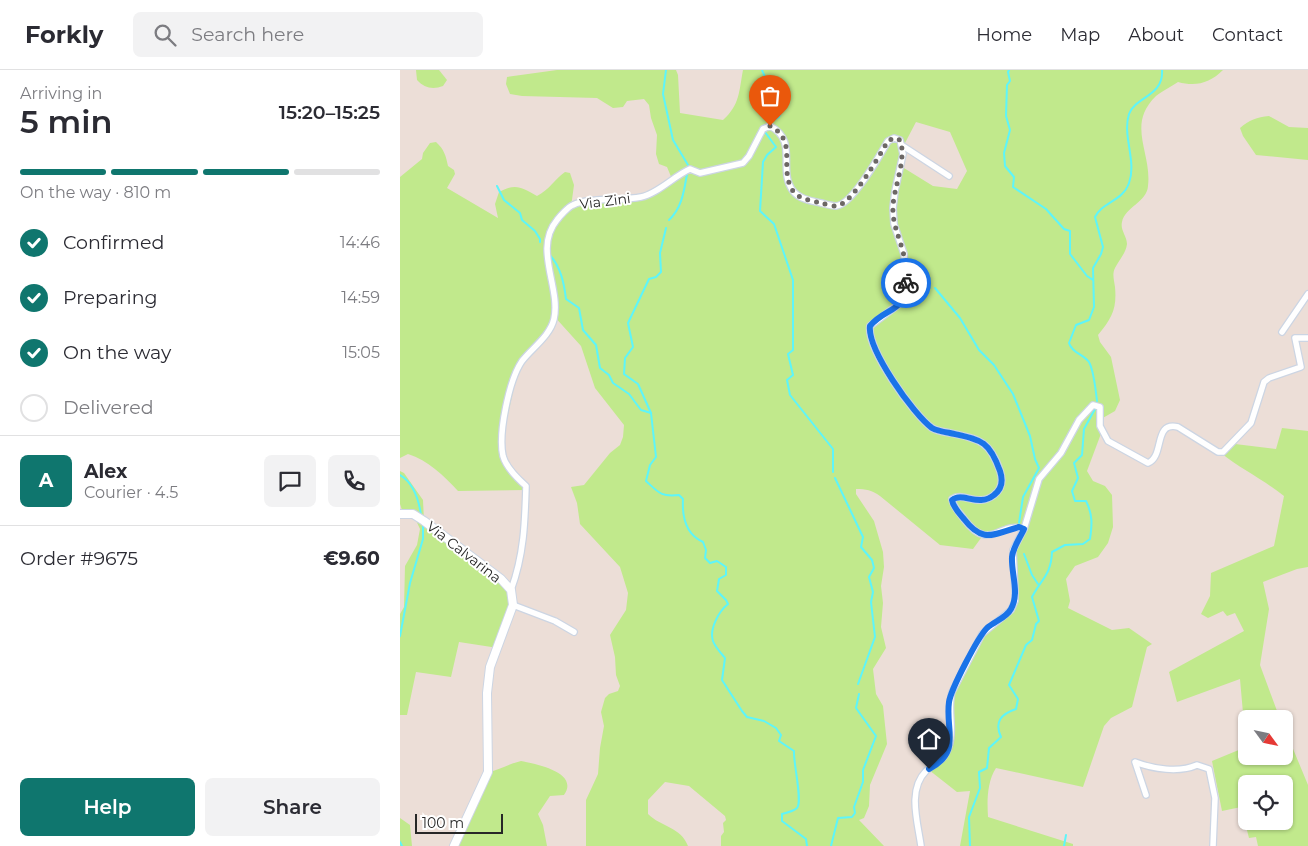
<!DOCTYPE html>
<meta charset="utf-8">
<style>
body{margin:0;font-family:Montserrat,sans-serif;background:#f2f2f3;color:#2b2b33;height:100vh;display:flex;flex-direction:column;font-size:19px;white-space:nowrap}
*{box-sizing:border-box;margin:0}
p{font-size:16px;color:#7c7c81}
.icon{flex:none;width:28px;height:28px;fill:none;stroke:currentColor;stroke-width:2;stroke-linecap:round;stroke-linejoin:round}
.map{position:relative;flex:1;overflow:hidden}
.side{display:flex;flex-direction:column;background:#fff;width:400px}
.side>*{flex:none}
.needle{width:32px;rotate:123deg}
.fabs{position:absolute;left:838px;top:640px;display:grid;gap:10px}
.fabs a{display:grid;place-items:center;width:55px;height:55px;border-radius:8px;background:#fff;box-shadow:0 1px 4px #0004;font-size:25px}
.scale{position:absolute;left:15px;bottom:12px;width:88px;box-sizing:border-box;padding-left:5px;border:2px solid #272727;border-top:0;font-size:14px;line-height:18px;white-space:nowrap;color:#272727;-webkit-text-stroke:4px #fff;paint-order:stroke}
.pin{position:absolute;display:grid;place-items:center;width:42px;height:42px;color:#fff;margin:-51px -21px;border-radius:50% 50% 50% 0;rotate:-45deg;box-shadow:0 0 5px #0007}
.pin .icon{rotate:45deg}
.courier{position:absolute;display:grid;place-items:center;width:50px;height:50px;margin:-25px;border:4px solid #1a73e8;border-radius:50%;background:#fff;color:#222;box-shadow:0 1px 6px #0007}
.headline em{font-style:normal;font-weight:600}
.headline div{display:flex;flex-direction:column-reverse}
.headline{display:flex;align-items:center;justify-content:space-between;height:85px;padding:0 20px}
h1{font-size:32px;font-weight:600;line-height:38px}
.bar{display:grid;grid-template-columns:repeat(4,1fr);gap:8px 5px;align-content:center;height:60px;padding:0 20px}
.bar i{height:6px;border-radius:4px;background:#e1e1e2}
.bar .current{background:#0f766e}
.bar p{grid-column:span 4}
.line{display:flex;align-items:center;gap:12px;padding:0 20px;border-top:1px solid #e1e1e2}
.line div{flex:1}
.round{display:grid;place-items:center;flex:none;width:52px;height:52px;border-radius:8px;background:#f2f2f3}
ol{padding:0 20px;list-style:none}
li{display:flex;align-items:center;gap:15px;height:55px}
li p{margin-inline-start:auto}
li .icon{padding:5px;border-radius:50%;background:#0f766e;color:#fff;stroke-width:4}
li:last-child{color:#7c7c81}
li i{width:28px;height:28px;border:2px solid #e1e1e2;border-radius:50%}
.button{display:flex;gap:10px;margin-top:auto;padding:10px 20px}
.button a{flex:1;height:58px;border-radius:8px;background:#0f766e;color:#fff;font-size:20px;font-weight:600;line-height:58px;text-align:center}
.button a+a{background:#f2f2f3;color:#2b2b33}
header{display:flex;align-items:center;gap:30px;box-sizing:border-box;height:70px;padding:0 25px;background:#fff;border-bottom:1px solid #e1e1e2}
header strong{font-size:24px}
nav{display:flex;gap:28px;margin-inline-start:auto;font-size:18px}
.search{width:350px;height:45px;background:#f2f2f3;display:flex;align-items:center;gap:12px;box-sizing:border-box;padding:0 18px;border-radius:8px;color:#7c7c81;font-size:19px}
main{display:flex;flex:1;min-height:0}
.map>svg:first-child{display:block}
.green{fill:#c1e98c;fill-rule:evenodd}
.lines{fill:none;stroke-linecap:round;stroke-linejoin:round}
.stream{stroke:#5df5fa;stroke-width:2}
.street-casing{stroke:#ccd5e3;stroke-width:8}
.secondary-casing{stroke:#ccd5e3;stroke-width:10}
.street{stroke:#fff;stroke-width:5.5}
.secondary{stroke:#fff;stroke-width:8}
.done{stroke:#6c6765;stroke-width:5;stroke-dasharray:0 9}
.route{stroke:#1a73e8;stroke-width:6}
.labels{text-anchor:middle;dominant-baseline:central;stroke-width:4;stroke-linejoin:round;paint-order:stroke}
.street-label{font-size:14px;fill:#272727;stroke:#fff}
</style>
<header>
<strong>Forkly</strong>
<div class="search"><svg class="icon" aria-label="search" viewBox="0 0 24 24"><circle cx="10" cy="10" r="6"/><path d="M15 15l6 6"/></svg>Search here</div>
<nav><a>Home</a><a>Map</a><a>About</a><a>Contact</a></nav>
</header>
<main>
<section class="side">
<div class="headline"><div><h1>5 min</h1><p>Arriving in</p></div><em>15:20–15:25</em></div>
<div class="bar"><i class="current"></i><i class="current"></i><i class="current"></i><i></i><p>On the way · 810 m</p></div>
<ol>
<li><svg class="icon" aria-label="check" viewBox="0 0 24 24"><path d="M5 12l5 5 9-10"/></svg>Confirmed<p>14:46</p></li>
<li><svg class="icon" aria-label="check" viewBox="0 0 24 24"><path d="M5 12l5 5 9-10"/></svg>Preparing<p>14:59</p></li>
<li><svg class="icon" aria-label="check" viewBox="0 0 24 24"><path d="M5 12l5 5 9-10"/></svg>On the way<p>15:05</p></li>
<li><i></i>Delivered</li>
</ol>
<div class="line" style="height:90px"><b class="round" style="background:#0f766e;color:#fff">A</b><div><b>Alex</b><p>Courier · 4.5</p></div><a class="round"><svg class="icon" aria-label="chat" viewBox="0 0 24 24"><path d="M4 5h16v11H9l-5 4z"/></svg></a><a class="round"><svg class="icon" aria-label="phone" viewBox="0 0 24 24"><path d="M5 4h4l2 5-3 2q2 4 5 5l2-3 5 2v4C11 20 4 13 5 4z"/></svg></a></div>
<div class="line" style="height:65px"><div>Order #9675</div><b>€9.60</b></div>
<div class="button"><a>Help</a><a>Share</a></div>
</section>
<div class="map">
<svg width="908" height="776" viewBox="0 0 908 776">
<rect width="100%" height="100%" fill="#ecded7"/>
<g class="green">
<path d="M16 0H39L47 10 43 16C33 20 24 18 17 10Z"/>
<path d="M157 0H276L278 5 280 43 323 50C340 35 339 21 343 0H823C810 13 796 17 778 12 771 17 762 21 756 26 726 55 752 82 748 116 747 132 725 137 722 152 720 160 727 166 727 174 726 183 719 190 715 198 712 204 714 210 715 217 717 239 712 248 698 265L700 272 711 287 720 330 715 341 701 349 702 361 687 401 693 411 705 416 712 425 713 457 708 473 698 487 675 496 666 509 670 531 668 538 712 560 729 558 752 574 747 577 732 637 711 648 704 656 683 717 596 698C587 712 587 731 588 747L673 774V776H560L570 721 557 722 529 700 549 681 551 629 582 566 613 538V487L623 459 608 460 581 468 573 479 540 475 480 426C472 420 466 419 456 419V424L474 451 483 482 484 497 481 516 483 533 481 557 486 578 473 599 476 624 483 636 487 674 470 715 469 736 464 748 459 750 484 776H321V766L324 762 323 753 326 750 325 746 289 716 265 712 248 730V744C261 757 281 757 288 776H186V730L198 704 200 678 204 656 201 642 205 628 209 624 218 621 220 616 216 605 215 587 210 565 226 540 228 523 220 497 180 454 177 433 171 417 184 415 210 383 220 375 223 367 224 355 195 318 181 276 153 245 149 259 122 293 117 304 102 371 107 393 125 411 126 420 58 421C44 406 28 390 8 384L0 388V107L22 89 23 83 30 73 36 72C44 79 46 86 48 96L54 100 55 104 47 118 98 148 95 134 99 122C116 113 121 117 137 126 149 120 154 110 165 102L170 103 174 115 171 137 200 132 232 131 272 109 267 97 259 94 256 84 257 65 251 48 249 35 244 29 227 31 223 37 213 38 197 28 122 26 110 24 106 14 107 7ZM516 52 550 62 567 101 557 119 533 116 499 95 505 73Z"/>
<path d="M869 46 889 57 908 58V90L856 85 843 66 840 58C849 50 857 47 869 46Z"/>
<path d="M882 358 908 361V497L897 499 863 512 869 539 860 595 880 649H846V686H884V657L908 715V776H858L856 767 849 768 841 737 822 741 812 691 846 677 840 609 777 632 769 602 844 561 835 543 827 546 823 541 808 548 801 544 810 526 811 503 874 476 884 426C864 410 841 399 821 383L835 374 876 379ZM846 714H884V751H846Z"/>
<path d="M0 401 4 403 23 430 24 451 111 520 113 535 98 578 59 572 51 607 16 602 7 645H0V544L4 537 5 496 17 475 20 459 13 444 3 443 0 434Z"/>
<path d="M121 691C135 694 180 702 164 725L150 726 138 744 143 755 147 776H54L88 702C100 700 108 694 121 691Z"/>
<path d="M0 748 10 755 12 776H0Z"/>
</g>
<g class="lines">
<g class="stream">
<path d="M266 0 263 24 273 70 288 95"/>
<path d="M362 0 368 14 382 29 384 36 379 47 368 53"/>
<path d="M609 0 608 2 610 11 607 15 606 46 610 60 604 83 605 96 614 107 613 117 646 139 664 159 670 161V184L687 206 693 210"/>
<path d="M365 62 376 77 367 85 363 92 360 141 374 154 393 210V280L388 284 393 305 387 310 390 325 433 379V402"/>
<path d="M97 116 104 130 120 143 122 150 135 161 140 169V172"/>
<path d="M269 150C282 138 284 121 287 104"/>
<path d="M149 184C161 197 164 213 166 229L179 238 183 260 196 275 200 298 209 305 213 313 229 324 241 340 251 343 256 387 250 395 246 411C259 423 261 427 279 425L283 429C282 446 285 464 303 472L306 480 305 488 310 493 317 491 326 497V505L319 509 317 521 326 530 328 534C319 541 309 559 313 571 315 577 321 583 325 588L322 610 342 641 347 647 364 651 376 658 381 665 379 671 394 681C393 692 403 732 397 738 394 741 386 743 382 744V751L406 769 407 776"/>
<path d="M535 218 560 248 579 280 594 295 613 324 630 366 635 389 639 398 623 427 619 453"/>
<path d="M697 331C696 322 693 299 689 292 683 284 672 283 669 273L676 255 689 250 694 237 693 198 701 184 703 177 695 147C702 132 723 131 729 113 737 91 722 66 729 44 735 27 764 26 762 0"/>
<path d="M251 343 238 314 224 304 225 288 233 277 228 253 249 209 256 207 261 202 260 183 266 158"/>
<path d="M0 405C14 413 19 431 21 445"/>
<path d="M435 408 463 467 461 477 472 490 474 498 469 507 473 522 471 532 475 567 458 614"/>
<path d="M624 484 632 505 638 514"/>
<path d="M0 566 10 513 23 469V456"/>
<path d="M0 772 2 776"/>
<path d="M431 776 438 748 452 747 455 743 454 737 463 712V700L476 666 456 638 459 624"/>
<path d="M570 776 569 747 580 718 579 702 587 698 589 678 601 667C594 652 601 644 616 639L618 629 609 615 626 575 632 570 636 554 639 551 632 527C642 508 651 505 652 482L665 475 683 474 690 469C692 455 693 445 686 431H675L672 421 678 408 674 393 682 385 684 359 695 339"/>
<path d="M664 776 666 765"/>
</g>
<g class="street-casing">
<g id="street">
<path d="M503 76 549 106"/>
<path d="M882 262 908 224"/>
<path d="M111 520C124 485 125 452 126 416 118 409 106 397 103 386 98 364 109 310 122 291 132 278 150 266 154 249 161 217 133 179 157 150 160 146 168 137 173 135 188 127 223 131 241 127 257 124 274 106 290 99L300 103 343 93 349 86 363 59 370 56C399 71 377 100 393 121 399 129 412 131 421 133 425 134 431 136 436 136 452 135 480 85 488 71L494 68 500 70 503 84 495 121 493 138 494 154 504 184 506 224 503 231 470 256C466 278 513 344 532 358 537 361 544 362 550 363 579 369 590 371 600 401 603 410 602 419 594 425 578 438 563 421 552 429 553 437 560 443 564 449 590 484 599 450 624 459"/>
<path d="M113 535 155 551 174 562"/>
<path d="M746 725 735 692C753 699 779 703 797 695L809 699 815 728 813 776"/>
<path d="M521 776C518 753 507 720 526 701 536 691 544 692 549 676 555 659 547 640 552 622L582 564 611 540 615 531V522L613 480 624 459 639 409 661 383 679 350 693 335 700 337V356L708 371 748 393C765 386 753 351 778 357L818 382H823L851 353 864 312 869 308 901 297 895 268H908"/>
</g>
</g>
<g class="secondary-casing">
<path id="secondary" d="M0 444H13L24 451 101 509 111 520 113 535 90 597 87 623 88 702 54 776"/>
</g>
<use href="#street" class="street"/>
<use href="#secondary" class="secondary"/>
</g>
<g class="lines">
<path class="done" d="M370 56C399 71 378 99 393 121 399 129 412 131 421 133 425 134 431 136 436 136 452 135 480 84 488 71L494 68 500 70C507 88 494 117 493 136 492 153 499 166 503 182 506 192 506 203 506 213"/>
<path class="route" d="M506 213C505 243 486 237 470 256 467 279 513 344 532 358 537 361 544 362 550 363 581 370 589 370 600 401 603 410 602 419 594 425 578 438 563 421 552 430 553 437 559 443 564 449 583 474 593 464 619 457L624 459C620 468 613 477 612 487 611 504 620 523 611 539 606 548 595 551 587 558 578 567 551 619 549 632 545 660 562 682 529 699"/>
</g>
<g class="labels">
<g class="street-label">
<text transform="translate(205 131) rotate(-7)">Via Zini</text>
<text transform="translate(64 482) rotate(38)">Via Calvarina</text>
</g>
</g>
</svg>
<div class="fabs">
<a><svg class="needle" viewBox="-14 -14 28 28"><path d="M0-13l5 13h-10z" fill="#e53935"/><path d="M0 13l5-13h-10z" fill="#7c7c81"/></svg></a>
<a><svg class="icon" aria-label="locate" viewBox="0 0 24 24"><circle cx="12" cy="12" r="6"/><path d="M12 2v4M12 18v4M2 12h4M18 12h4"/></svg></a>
</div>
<div class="scale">100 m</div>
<div class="pin" style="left:370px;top:56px;background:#ea580c"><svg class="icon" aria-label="bag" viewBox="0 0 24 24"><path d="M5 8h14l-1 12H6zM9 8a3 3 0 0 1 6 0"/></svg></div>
<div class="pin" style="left:529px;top:699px;background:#1f2937"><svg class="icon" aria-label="home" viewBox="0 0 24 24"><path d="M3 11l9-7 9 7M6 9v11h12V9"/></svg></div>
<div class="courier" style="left:506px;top:213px"><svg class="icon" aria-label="bike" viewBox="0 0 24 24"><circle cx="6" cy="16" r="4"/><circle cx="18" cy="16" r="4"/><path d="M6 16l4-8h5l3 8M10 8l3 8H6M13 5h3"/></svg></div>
</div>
</main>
